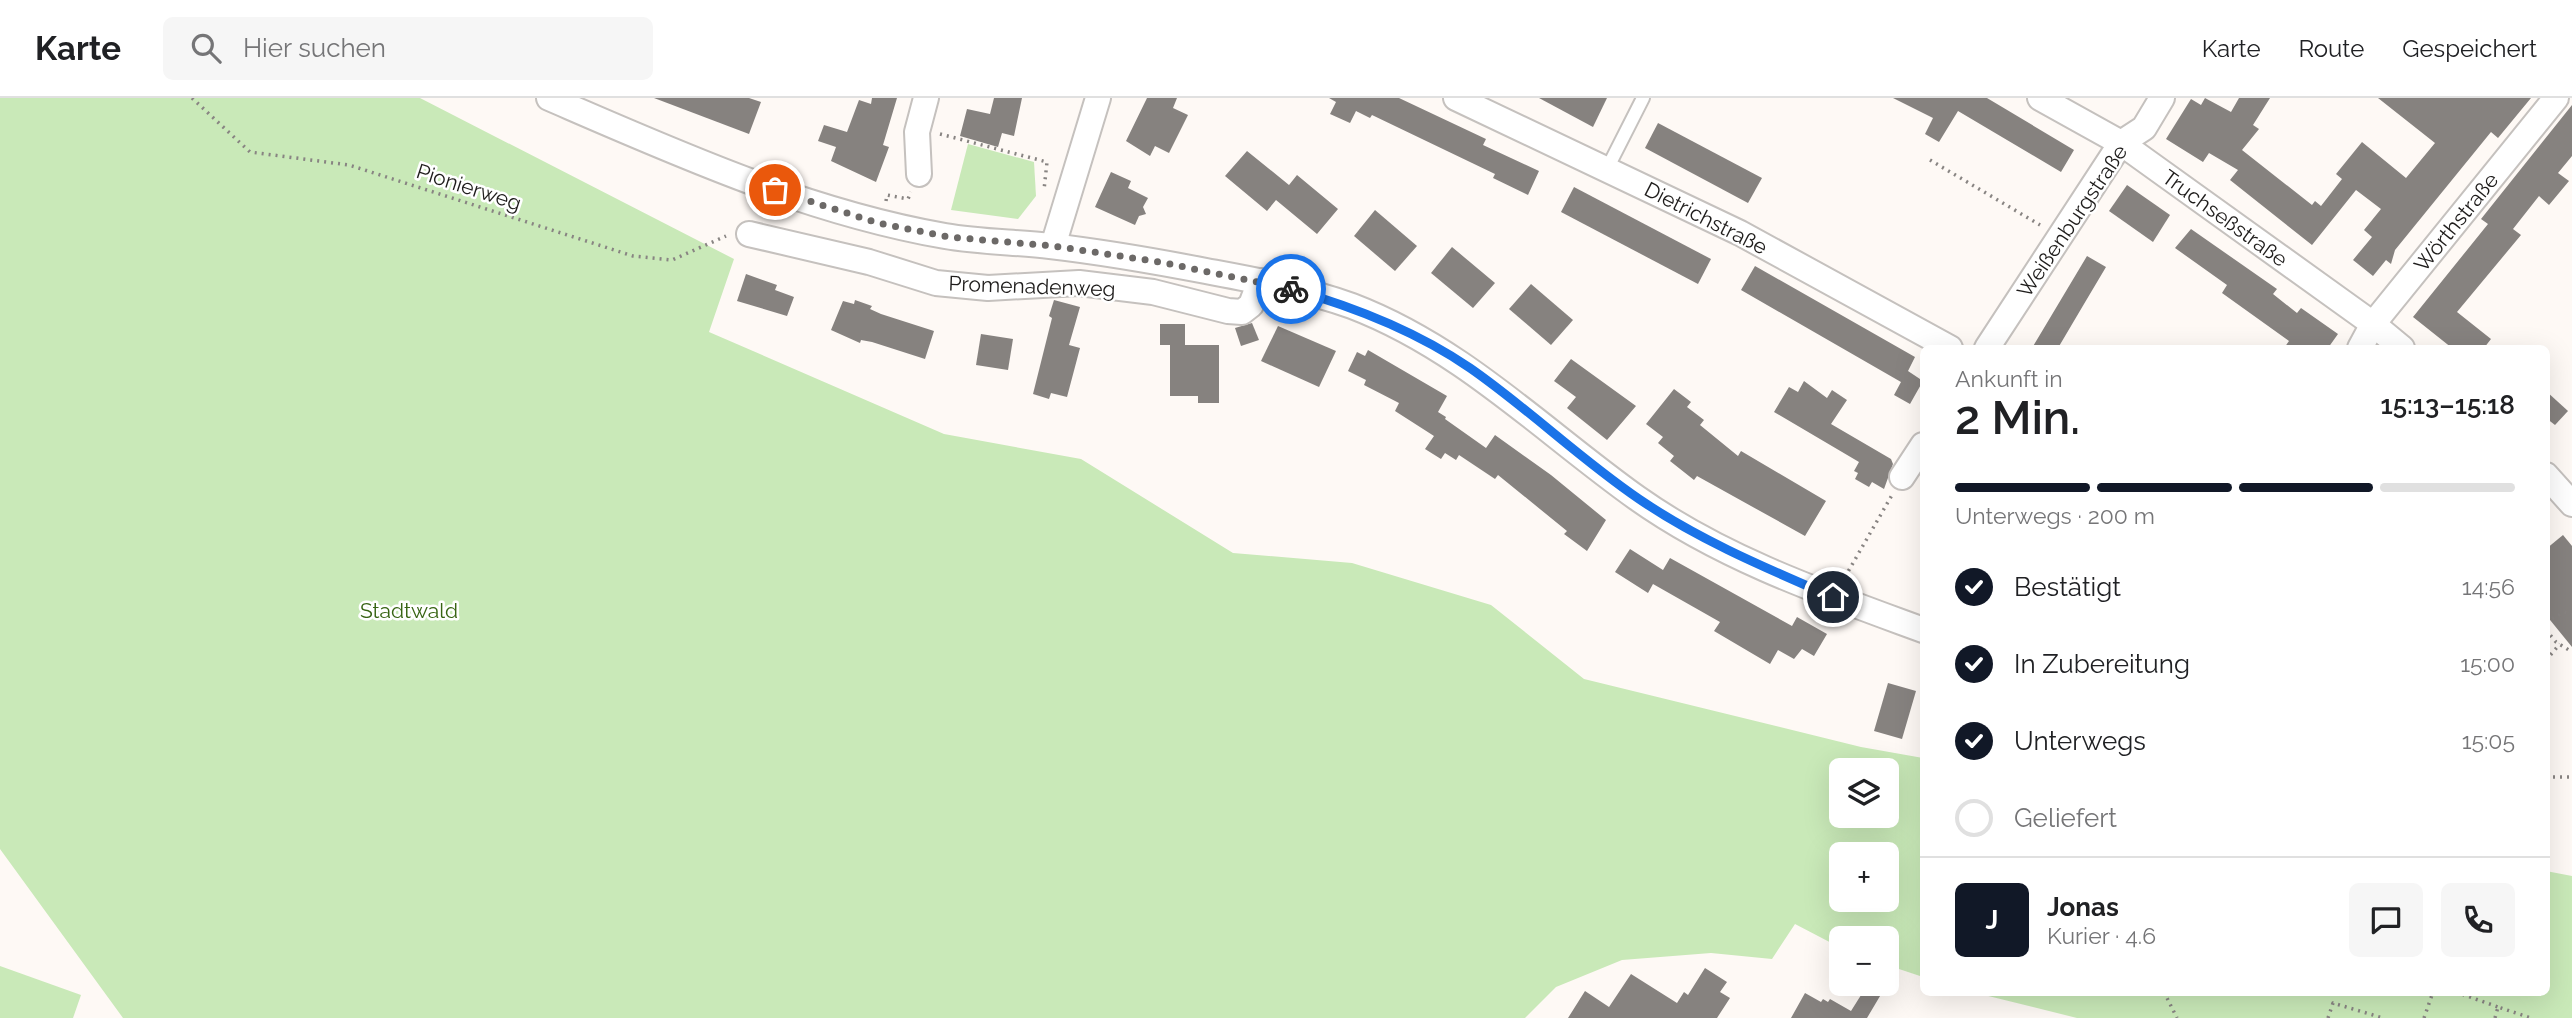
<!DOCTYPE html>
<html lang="de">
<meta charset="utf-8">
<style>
body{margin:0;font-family:Raleway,sans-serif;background:#f6f6f6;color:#202124;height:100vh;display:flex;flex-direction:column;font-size:26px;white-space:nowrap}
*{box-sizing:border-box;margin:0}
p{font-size:23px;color:#757577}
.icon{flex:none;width:38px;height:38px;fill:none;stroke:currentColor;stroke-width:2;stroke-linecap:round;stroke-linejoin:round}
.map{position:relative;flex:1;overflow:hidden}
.sheet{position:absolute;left:1920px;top:247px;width:630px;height:651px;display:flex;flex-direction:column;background:#fff;border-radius:10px;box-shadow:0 7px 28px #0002}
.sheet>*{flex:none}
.controls{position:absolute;left:1829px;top:660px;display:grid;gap:14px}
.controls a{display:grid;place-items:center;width:70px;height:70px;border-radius:10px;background:#fff;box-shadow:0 7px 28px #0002;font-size:35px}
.pin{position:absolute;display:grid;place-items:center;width:60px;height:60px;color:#fff;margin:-30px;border:4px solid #fff;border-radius:50%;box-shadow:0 2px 7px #0007}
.courier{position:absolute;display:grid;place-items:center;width:70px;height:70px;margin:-35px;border:5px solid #1a73e8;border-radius:50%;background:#fff;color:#222;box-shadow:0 2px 9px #0007}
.head em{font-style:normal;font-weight:600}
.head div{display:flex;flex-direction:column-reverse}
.head{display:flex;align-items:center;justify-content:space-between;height:119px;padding:0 35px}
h1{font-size:46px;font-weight:600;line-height:52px}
.bar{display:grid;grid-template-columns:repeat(4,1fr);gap:10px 7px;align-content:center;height:84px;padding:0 35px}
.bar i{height:9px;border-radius:5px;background:#e0e0e0}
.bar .active{background:#111827}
.bar p{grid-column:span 4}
.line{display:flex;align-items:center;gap:18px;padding:0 35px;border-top:2px solid #e0e0e0}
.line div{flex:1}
.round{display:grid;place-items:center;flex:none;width:74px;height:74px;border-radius:10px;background:#f6f6f6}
ol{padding:0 35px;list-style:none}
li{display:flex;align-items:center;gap:21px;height:77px}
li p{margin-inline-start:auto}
li .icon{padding:7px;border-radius:50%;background:#111827;color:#fff;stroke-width:4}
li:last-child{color:#757577}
li i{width:38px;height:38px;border:4px solid #e0e0e0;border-radius:50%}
header{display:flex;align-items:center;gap:42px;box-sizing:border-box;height:98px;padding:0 35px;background:#fff;border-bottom:2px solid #e0e0e0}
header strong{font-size:33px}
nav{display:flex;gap:38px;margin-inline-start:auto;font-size:24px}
.search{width:490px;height:63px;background:#f6f6f6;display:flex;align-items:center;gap:18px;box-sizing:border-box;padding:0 24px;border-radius:10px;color:#757577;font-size:26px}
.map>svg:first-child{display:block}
.green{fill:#c9e9b8;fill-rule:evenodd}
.building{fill:#86827f}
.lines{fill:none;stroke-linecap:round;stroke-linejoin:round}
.service-casing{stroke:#c5c1be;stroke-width:16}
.minor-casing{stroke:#c5c1be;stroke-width:28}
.path{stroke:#888482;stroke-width:3.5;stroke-dasharray:2 5;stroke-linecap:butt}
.service{stroke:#fff;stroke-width:12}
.minor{stroke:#fff;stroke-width:24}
.done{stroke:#6c6967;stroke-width:7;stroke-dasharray:0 12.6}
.route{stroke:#1a73e8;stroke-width:9}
.labels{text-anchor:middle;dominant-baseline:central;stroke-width:5;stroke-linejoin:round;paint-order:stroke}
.street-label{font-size:21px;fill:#1e1c1b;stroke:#fff}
.park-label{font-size:21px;fill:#376413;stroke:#fff}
</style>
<header>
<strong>Karte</strong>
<div class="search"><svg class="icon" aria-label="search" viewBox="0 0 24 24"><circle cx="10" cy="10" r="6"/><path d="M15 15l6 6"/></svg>Hier suchen</div>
<nav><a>Karte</a><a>Route</a><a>Gespeichert</a></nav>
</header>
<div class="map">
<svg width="2572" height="920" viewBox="0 0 2572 920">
<rect width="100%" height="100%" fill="#fef9f5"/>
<g class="green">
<path d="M0 0H420L734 161 709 234 944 336 1081 361 1233 455 1352 465 1491 507 1584 581 1861 649 1923 660V879L1887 867 1886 840H1841V850L1795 826 1772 861 1711 855 1622 862 1556 889 1525 920H123L0 751ZM1841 672H1886V718H1841ZM1886 756V802H1841V756Z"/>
<path d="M968 46 1034 64 1036 98 1018 121 951 112Z"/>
<path d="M2546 773 2572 778V920H2077L1972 894H2546Z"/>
<path d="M0 868 81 897 73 920H0Z"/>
</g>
<g class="building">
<path d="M654 0H749L761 4 749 36Z"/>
<path d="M872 0H897L883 47 889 49 876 84 831 63 836 49 818 43 824 27 847 34 859 2 871 6Z"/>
<path d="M994 0H1022L1014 38 1002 35 998 49 960 38 967 11 990 16Z"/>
<path d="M1147 0H1177L1173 10 1188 17 1169 55 1155 48 1150 58 1126 43Z"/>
<path d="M1329 0H1399L1486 41 1483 47 1539 73 1528 97 1493 80 1495 76 1372 17 1370 20 1356 13 1350 25 1330 16 1336 4Z"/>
<path d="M1539 0H1607L1593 29Z"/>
<path d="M1893 0H1987L2074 52 2061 74 1958 13 1939 44 1925 36 1933 20Z"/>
<path d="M2205 0 2231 14 2239 0H2270L2253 27 2259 31 2242 52 2312 107 2315 103 2321 108 2342 81 2336 76 2362 44 2406 80 2435 45 2378 0H2531L2498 40 2491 34 2395 152 2391 166 2386 162 2373 178 2353 162 2372 139 2364 132 2381 111 2356 92 2312 147 2230 82 2238 72 2209 55 2203 64 2166 41 2191 1 2201 7Z"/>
<path d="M2572 7V58L2558 75 2569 83 2549 107 2539 98 2513 131 2521 137 2457 214 2491 241 2484 250H2452L2413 219 2488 126 2481 121Z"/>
<path d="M1658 25 1762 80 1748 105 1645 50Z"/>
<path d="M1247 53 1289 87 1297 77 1338 111 1317 136 1276 102 1267 113 1225 78Z"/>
<path d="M1111 74 1131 83 1128 90 1148 100 1143 109 1146 116 1139 118 1135 127 1095 109Z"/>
<path d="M2127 87 2170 117 2153 144 2109 113Z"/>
<path d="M1574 89 1711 161 1698 186 1561 114Z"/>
<path d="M1375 112 1417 148 1395 173 1354 138Z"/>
<path d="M2191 131 2277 191 2273 196 2297 215 2301 210 2338 236 2328 250H2284L2289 243 2222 195 2227 187 2175 150Z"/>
<path d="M1452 149 1495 185 1473 210 1431 175Z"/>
<path d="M2087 158 2106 169 2084 206 2058 250H2032Z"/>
<path d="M1755 168 1915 259 1908 273 1923 283 1910 306 1894 297 1901 284 1741 192Z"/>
<path d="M746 176 777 187 775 192 794 199 787 218 737 203Z"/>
<path d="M1531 186 1573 222 1551 247 1509 211Z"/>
<path d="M855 202 872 208 870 211 881 216 934 233 925 261 872 244 861 242 860 245 831 232 843 203 854 206Z"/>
<path d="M1054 202 1080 209 1069 247 1080 250 1067 299 1051 295 1049 301 1033 296 1052 220 1049 218Z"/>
<path d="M1252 225 1259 242 1241 248 1235 230Z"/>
<path d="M1160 226H1185V247H1219V305H1198V298H1170V247H1160Z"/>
<path d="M1278 228 1336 253 1319 289 1261 263Z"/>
<path d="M981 236 1013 241 1008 272 976 267Z"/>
<path d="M1368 252 1447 298 1438 314 1446 319 1445 321 1486 350 1495 337 1551 377 1606 422 1587 453 1564 436 1567 433 1498 377 1495 381 1459 357 1456 362 1445 355 1441 361 1425 351 1434 338 1395 313 1399 305 1364 287 1366 282 1348 273 1357 254 1365 258Z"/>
<path d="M1571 261 1636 308 1607 342 1567 310 1576 299 1554 283Z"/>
<path d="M1804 283 1827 300 1832 292 1847 302 1831 326 1891 361 1893 366 1884 391 1872 384 1869 389 1855 381 1858 375 1854 373 1859 364 1774 314 1789 289 1798 294Z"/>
<path d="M1674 291 1691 304 1687 309 1704 322 1700 327 1738 358 1741 353 1826 403 1805 438 1697 378 1694 382 1670 363 1674 358 1658 345 1663 339 1646 326Z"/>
<path d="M2546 293 2568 313 2555 327 2546 320Z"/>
<path d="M2563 437 2572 448V549L2546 517V451Z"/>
<path d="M1630 451 1663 472 1670 460 1792 528 1797 519 1827 536 1814 558 1802 551 1794 561 1778 552 1770 566 1714 533 1720 524 1653 486 1648 495 1615 474Z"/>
<path d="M1888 585 1916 593 1902 641 1874 633Z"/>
<path d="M1705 870 1727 884 1720 894 1730 900 1717 920H1568L1585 893 1609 909 1631 876 1677 905 1684 894 1688 897Z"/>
<path d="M1868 886 1883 893 1867 920H1791L1805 895 1821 904 1823 901 1828 904 1830 901 1851 913Z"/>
</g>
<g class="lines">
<g class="service-casing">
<path id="service" d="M1607 71 1643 0"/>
</g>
<g class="minor-casing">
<g id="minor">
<path d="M549 0C676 55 807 114 945 138 979 144 1015 144 1050 148 1102 154 1154 163 1206 173 1254 182 1305 191 1352 208 1462 250 1543 333 1637 400 1723 461 1825 496 1923 532"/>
<path d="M1456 0 1740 135 1950 250"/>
<path d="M2040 0 2121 45 2373 226 2402 250"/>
<path d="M919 76 917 34 926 0"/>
<path d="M749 136 869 164 936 185 988 190 1079 185 1153 194 1228 213 1242 214 1251 207 1260 183"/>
<path d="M1053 148 1098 0"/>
<path d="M1987 250 2121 45 2144 30 2162 0"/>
<path d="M2360 250 2373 226 2556 0"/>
<path d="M2546 377 2572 406"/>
<path d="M1902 379 1923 347"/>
</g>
</g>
<g class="path">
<path d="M192 0 250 54 349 67 633 158 672 162 726 138"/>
<path d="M940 36 1047 64 1044 92"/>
<path d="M1930 62 2040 127"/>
<path d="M886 103 887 97 908 101 911 94"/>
<path d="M1845 479 1892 397"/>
<path d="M2546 524 2564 514 2572 516"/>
<path d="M2546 532 2556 544 2572 554"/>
<path d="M2546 562 2560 546"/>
<path d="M2546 679H2572"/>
<path d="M2164 894 2177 920"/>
<path d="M2456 894 2498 909"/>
<path d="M2328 920 2333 905 2383 920"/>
<path d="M2424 920 2433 894"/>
<path d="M2495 920 2498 909 2531 920"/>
</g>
<use href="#service" class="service"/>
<use href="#minor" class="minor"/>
</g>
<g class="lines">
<path class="done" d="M775 92 878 125 949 139 1053 148 1160 164 1291 191"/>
<path class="route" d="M1291 191C1355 209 1416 233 1470 270 1529 311 1580 361 1639 401 1699 442 1766 470 1833 499"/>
</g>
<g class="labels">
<g class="street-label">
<text transform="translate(469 89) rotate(18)">Pionierweg</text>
<text transform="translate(1706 120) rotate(27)">Dietrichstraße</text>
<text transform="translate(2225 120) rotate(36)">Truchseßstraße</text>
<text transform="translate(2072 123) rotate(-56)">Weißenburgstraße</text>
<text transform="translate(2456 124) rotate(-51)">Wörthstraße</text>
<text transform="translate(1032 188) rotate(2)">Promenadenweg</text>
</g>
<g class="park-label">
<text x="409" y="512">Stadtwald</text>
</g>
</g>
</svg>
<div class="controls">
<a><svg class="icon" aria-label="layers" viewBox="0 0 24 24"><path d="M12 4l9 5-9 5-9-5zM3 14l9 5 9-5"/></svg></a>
<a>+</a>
<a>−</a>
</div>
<div class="pin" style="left:775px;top:92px;background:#ea580c"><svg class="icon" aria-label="bag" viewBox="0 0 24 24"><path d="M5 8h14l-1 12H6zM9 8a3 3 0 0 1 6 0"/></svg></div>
<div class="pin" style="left:1833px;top:499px;background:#1f2937"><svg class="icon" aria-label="home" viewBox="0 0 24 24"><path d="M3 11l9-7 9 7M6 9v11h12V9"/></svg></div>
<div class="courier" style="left:1291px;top:191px"><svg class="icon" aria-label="bike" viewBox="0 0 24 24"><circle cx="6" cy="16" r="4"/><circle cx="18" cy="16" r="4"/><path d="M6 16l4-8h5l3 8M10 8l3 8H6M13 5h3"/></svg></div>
<section class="sheet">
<div class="head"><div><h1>2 Min.</h1><p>Ankunft in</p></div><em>15:13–15:18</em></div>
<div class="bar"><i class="active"></i><i class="active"></i><i class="active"></i><i></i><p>Unterwegs · 200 m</p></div>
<ol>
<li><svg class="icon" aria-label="check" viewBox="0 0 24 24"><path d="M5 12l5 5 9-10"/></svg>Bestätigt<p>14:56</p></li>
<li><svg class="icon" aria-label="check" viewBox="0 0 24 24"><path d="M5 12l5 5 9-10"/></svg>In Zubereitung<p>15:00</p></li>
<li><svg class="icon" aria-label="check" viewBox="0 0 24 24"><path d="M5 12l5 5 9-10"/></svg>Unterwegs<p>15:05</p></li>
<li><i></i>Geliefert</li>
</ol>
<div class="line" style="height:126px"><b class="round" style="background:#111827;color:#fff">J</b><div><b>Jonas</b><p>Kurier · 4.6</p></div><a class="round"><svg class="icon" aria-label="chat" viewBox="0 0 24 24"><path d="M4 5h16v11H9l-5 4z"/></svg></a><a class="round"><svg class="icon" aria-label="phone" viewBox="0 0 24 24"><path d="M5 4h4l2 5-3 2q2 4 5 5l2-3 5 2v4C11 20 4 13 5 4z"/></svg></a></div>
</section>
</div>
